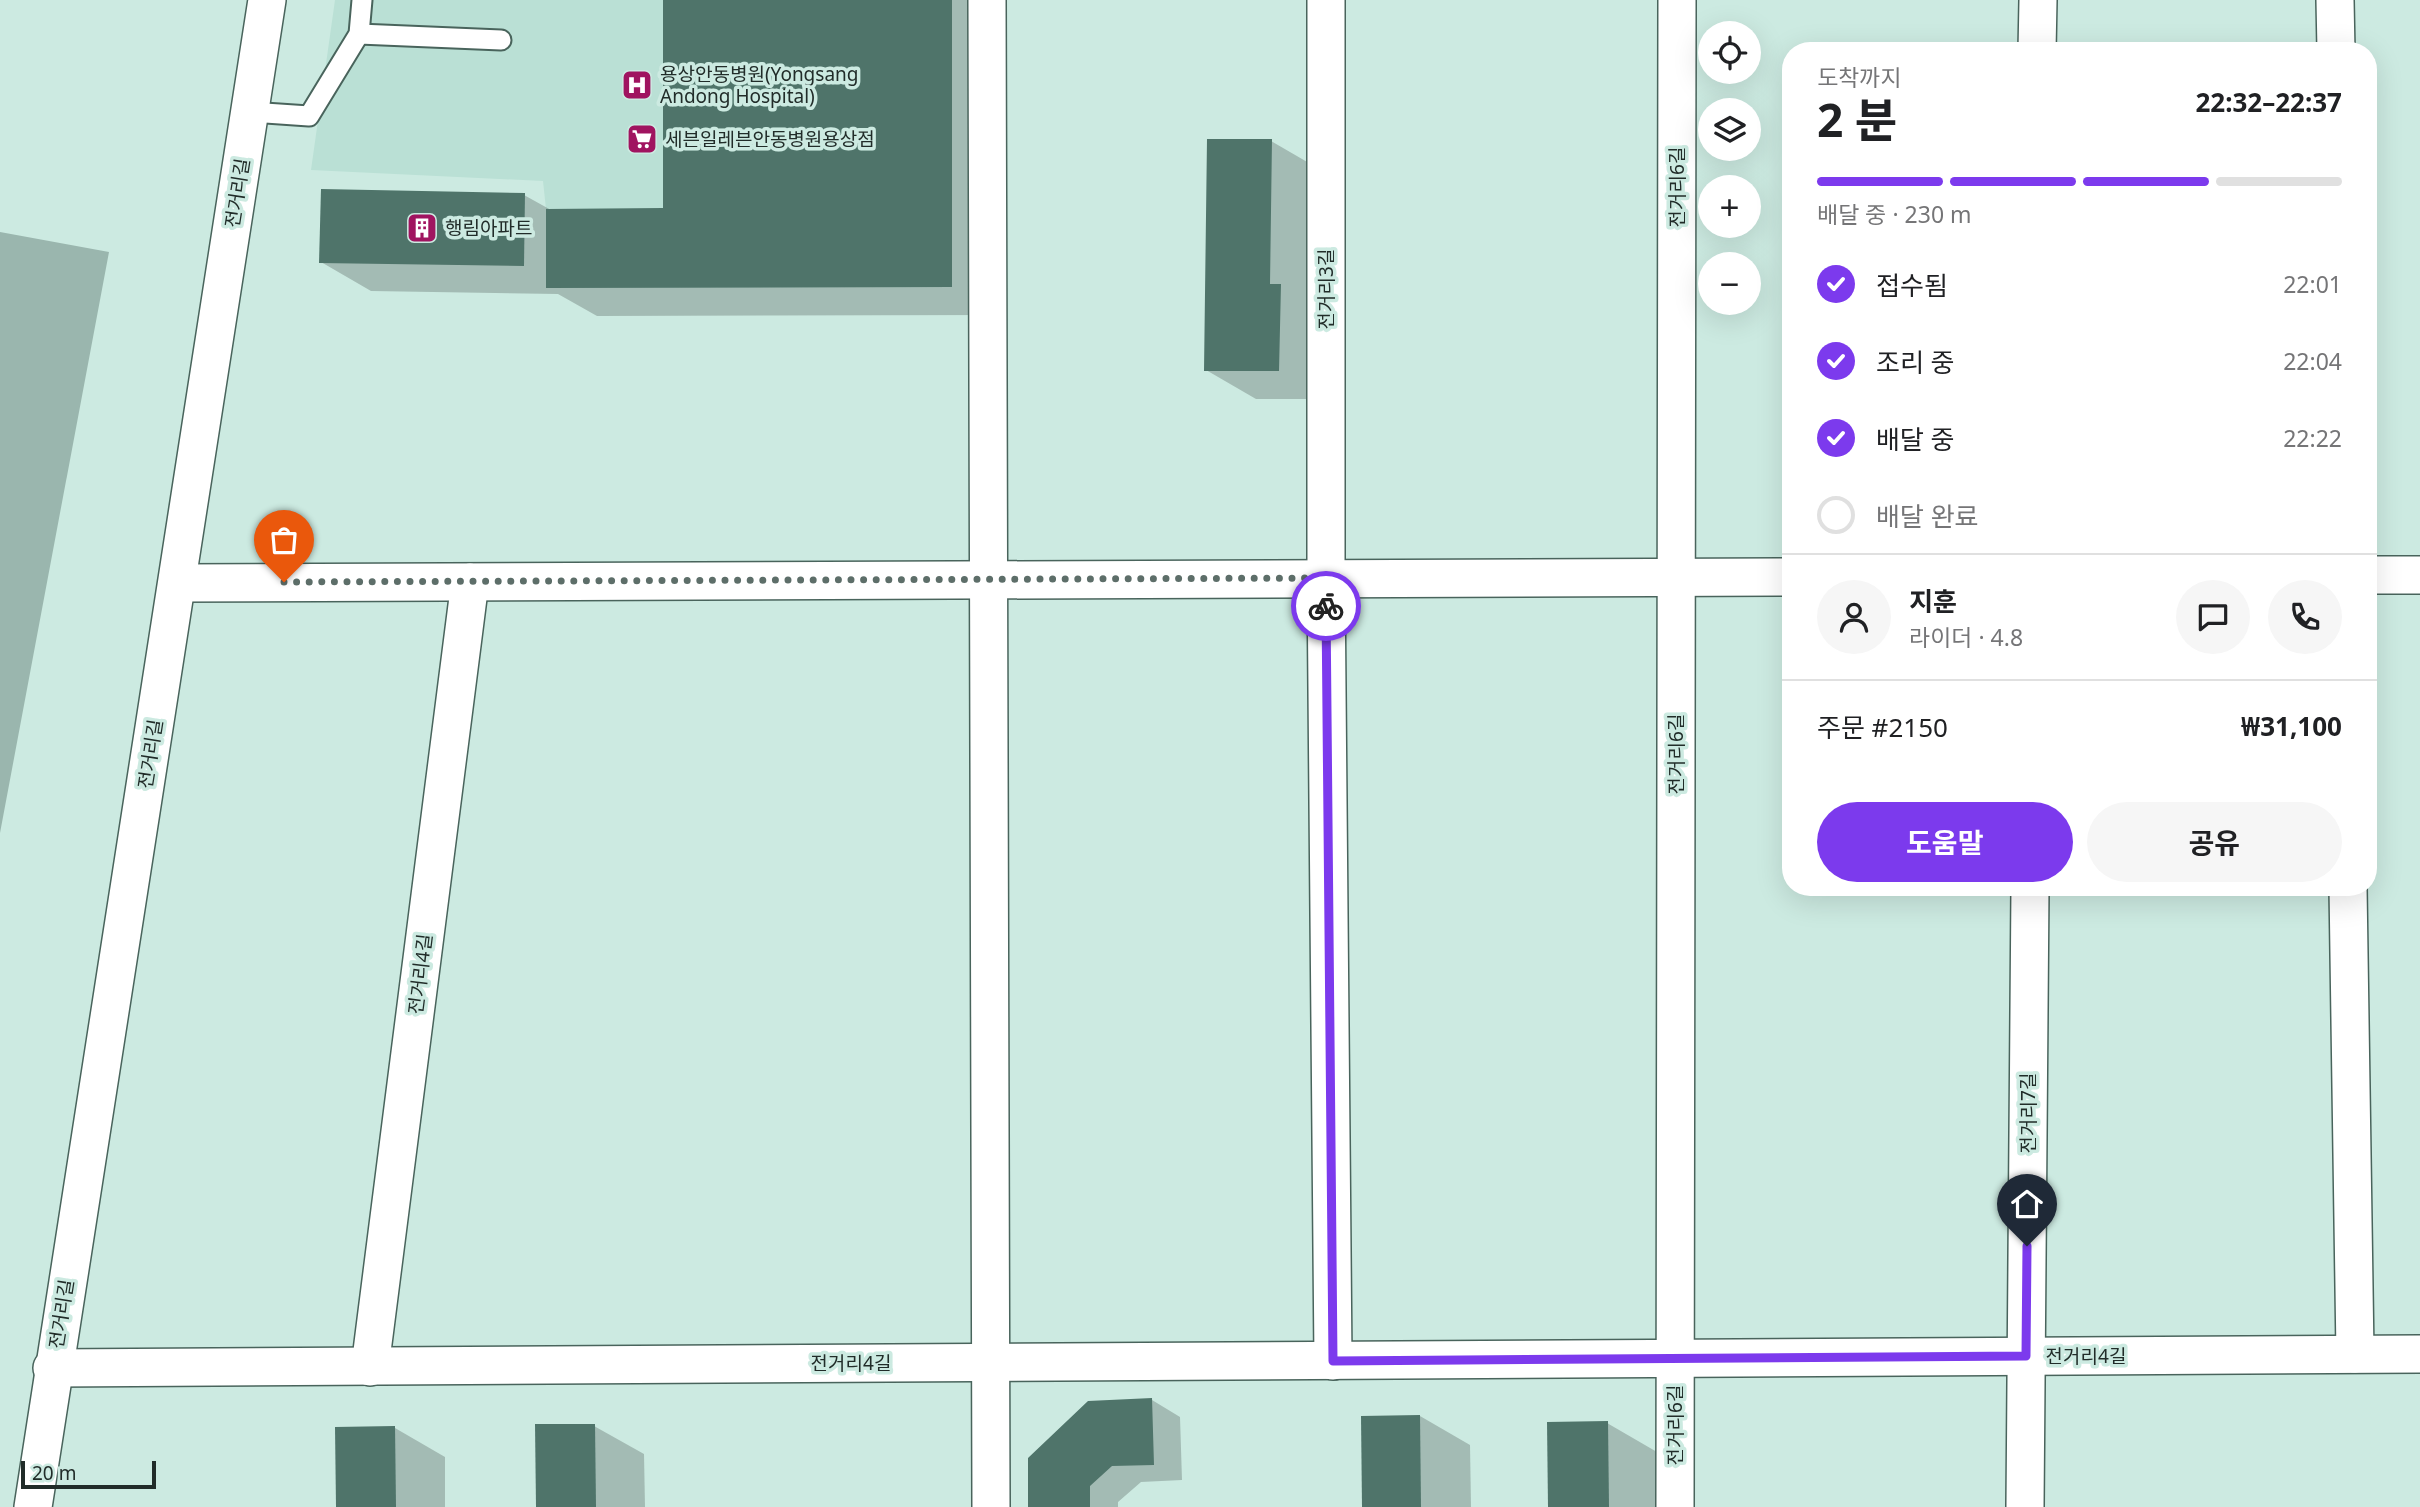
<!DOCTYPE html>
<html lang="ko">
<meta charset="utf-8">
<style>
body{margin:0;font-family:"Noto Sans","Noto Sans KR",sans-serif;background:#f6f6f6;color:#202124;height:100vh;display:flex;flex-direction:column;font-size:26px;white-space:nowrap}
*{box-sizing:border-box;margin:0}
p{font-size:23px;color:#757577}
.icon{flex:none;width:38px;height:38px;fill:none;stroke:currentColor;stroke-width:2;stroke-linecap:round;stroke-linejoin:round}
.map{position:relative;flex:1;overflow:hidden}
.drawer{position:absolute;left:1782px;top:42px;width:595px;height:854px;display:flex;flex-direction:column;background:#fff;border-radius:28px;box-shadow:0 7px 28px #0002}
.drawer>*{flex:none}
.buttons{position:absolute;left:1698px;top:21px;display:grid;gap:14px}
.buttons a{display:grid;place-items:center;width:63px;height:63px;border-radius:50%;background:#fff;box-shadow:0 7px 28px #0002;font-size:35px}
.scale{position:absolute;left:21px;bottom:18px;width:135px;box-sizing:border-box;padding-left:7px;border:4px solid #212c29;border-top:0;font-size:19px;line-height:24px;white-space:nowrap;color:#212c29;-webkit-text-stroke:5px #cceae1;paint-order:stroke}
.pin{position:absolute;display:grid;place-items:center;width:60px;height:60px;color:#fff;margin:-72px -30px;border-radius:50% 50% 50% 0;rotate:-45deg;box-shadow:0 0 7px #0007}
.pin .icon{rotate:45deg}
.courier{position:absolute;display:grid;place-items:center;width:70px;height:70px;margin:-35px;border:5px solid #7c3aed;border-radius:50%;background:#fff;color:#222;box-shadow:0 2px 9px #0007}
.summary em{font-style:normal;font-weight:700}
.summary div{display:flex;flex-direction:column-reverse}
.summary{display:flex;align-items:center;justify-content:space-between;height:119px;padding:0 35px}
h1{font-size:46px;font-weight:700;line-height:52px}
.bar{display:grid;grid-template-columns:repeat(4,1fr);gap:10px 7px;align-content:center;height:84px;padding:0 35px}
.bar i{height:9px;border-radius:5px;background:#e0e0e0}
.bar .selected{background:#7c3aed}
.bar p{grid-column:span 4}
.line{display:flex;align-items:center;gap:18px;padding:0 35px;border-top:2px solid #e0e0e0}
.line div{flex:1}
.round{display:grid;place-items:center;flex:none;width:74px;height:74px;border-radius:37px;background:#f6f6f6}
ol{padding:0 35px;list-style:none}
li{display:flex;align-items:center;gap:21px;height:77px}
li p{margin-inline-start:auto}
li .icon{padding:7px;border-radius:50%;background:#7c3aed;color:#fff;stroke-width:4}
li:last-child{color:#757577}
li i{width:38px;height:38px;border:4px solid #e0e0e0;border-radius:50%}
.primary-button{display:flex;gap:14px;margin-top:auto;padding:14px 35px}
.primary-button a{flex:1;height:80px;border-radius:42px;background:#7c3aed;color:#fff;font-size:28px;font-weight:700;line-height:80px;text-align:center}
.primary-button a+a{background:#f6f6f6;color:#202124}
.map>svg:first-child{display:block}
.built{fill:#bae0d5}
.green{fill:#9ab6ae}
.shadow{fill:#0003}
.building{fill:#4f746a}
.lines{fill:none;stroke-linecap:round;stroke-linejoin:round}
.service-casing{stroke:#49645c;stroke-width:23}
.minor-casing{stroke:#49645c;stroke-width:40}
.service{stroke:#fff;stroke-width:19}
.minor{stroke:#fff;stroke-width:37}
.done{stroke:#5d6e69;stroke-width:7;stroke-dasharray:0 12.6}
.route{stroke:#7c3aed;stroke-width:9}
.labels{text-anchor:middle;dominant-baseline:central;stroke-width:7;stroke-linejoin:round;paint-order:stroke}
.poi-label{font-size:19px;fill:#212c29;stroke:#cceae1;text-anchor:start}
.street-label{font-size:19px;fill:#212c29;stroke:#cceae1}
</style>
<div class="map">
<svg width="2420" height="1507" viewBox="0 0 2420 1507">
<rect width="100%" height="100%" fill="#cceae1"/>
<path class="built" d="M335 0H952V287L546 288V209L543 181 311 170Z"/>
<path class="green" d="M0 232 109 252 0 833Z"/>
<g class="shadow">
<path d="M664 0H1002L1001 315 597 316 558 294 371 291 321 262 524 195 551 210H664Z"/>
<path d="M1271 141 1321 170 1328 399H1256L1206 370Z"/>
<path d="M1152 1400 1180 1417 1182 1480 1141 1482 1118 1502V1507H1030Z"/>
<path d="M1420 1416 1470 1445 1471 1507H1364Z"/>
<path d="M1607 1423 1657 1452 1658 1507H1550Z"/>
<path d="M594 1426 644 1454 645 1507H537Z"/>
<path d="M395 1428 445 1457V1507H338Z"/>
</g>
<g class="building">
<path d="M663 0H952V287L546 288V209L663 208Z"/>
<path d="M1207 139H1272L1270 284H1281L1279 371H1204Z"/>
<path d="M321 189 525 193 524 266 319 263Z"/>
<path d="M1152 1398 1154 1465 1112 1466 1090 1486V1507H1028V1458L1088 1401Z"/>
<path d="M1420 1415 1421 1507H1362L1361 1416Z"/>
<path d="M1608 1421 1609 1507H1548L1547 1422Z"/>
<path d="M535 1424H595L596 1507H536Z"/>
<path d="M395 1426 396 1507H336L335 1427Z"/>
</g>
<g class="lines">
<g class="service-casing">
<g id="service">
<path d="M359 34 501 40"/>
<path d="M250 112 309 116 359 34 362 0"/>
</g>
</g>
<g class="minor-casing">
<g id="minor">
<path d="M987 0 991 1507"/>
<path d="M1326 0V578L1333 1361"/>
<path d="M2335 0 2336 51"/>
<path d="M2037 51 2038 0"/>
<path d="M2368 575H2420"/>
<path d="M178 583 1790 577"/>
<path d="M2348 887 2355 1354"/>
<path d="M370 1367 470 582"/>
<path d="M52 1368 2420 1354"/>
<path d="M33 1507 267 0"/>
<path d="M1675 1507 1677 0"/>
<path d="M2025 1507 2030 887"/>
</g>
</g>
<use href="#service" class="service"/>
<use href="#minor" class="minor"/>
</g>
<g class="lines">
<path class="done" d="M284 582 1326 578V606"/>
<path class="route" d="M1326 606 1333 1361 2026 1356 2027 1246"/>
</g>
<defs>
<g id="hospital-square" transform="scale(1.575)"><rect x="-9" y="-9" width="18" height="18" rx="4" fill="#a01460" stroke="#cceae1"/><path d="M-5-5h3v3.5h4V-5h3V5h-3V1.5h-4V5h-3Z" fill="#fff"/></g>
<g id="supermarket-square" transform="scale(1.575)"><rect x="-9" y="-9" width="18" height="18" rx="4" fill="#a01460" stroke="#cceae1"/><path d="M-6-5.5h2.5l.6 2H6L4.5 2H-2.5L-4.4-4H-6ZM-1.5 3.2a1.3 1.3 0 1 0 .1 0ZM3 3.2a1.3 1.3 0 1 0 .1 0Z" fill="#fff"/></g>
<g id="building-square" transform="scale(1.575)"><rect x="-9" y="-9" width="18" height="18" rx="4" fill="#a01460" stroke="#cceae1"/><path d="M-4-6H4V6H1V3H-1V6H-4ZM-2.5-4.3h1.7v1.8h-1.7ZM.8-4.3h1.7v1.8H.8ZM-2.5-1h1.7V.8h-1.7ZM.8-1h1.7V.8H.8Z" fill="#fff"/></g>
</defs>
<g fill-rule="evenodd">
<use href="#hospital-square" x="637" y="85"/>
<use href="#supermarket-square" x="642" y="139"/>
<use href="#building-square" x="422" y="228"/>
</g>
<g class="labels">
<g class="poi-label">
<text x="660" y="74">용상안동병원(Yongsang<tspan x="660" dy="22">Andong Hospital)</tspan></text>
<text x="665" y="139">세븐일레븐안동병원용상점</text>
<text x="445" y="228">행림아파트</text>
</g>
<g class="street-label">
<text transform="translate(1677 187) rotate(-90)">전거리6길</text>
<text transform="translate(237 193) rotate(-81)">전거리길</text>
<text transform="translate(1326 289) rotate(-90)">전거리3길</text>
<text transform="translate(150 754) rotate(-81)">전거리길</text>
<text transform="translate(1676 754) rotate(-90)">전거리6길</text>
<text transform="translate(420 974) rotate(-83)">전거리4길</text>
<text transform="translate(2028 1113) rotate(-90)">전거리7길</text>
<text transform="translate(61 1314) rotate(-81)">전거리길</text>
<text x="2086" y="1356">전거리4길</text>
<text x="851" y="1363">전거리4길</text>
<text transform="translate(1675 1425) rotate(-90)">전거리6길</text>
</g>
</g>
</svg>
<div class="buttons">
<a><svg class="icon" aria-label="locate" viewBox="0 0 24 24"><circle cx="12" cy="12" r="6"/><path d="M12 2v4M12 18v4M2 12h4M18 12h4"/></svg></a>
<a><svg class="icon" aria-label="layers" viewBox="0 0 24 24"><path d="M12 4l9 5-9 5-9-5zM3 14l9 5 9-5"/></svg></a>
<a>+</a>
<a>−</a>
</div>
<div class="scale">20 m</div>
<div class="pin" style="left:284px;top:582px;background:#ea580c"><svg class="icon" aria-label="bag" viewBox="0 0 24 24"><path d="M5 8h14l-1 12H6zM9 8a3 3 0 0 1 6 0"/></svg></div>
<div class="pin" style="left:2027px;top:1246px;background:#1f2937"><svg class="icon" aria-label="home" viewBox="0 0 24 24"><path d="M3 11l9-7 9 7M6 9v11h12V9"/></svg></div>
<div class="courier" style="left:1326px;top:606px"><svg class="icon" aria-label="bike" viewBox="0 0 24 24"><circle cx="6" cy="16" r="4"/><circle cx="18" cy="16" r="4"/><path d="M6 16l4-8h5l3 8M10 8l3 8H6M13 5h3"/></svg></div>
<section class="drawer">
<div class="summary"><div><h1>2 분</h1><p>도착까지</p></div><em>22:32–22:37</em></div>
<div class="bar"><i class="selected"></i><i class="selected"></i><i class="selected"></i><i></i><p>배달 중 · 230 m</p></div>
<ol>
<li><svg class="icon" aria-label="check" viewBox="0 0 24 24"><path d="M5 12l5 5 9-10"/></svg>접수됨<p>22:01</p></li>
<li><svg class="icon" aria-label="check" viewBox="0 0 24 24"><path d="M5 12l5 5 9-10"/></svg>조리 중<p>22:04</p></li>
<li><svg class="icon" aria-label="check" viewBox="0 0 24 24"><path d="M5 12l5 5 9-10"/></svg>배달 중<p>22:22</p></li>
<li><i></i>배달 완료</li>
</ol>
<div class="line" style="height:126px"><a class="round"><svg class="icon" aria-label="person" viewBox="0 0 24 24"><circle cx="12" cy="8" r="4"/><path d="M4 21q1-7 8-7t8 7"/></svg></a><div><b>지훈</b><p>라이더 · 4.8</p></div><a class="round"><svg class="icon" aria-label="chat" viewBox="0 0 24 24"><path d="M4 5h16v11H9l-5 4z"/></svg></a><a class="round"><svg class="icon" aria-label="phone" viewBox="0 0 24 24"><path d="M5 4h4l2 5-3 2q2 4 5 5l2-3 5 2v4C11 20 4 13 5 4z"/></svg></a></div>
<div class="line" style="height:91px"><div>주문 #2150</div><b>₩31,100</b></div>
<div class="primary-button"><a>도움말</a><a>공유</a></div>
</section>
</div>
